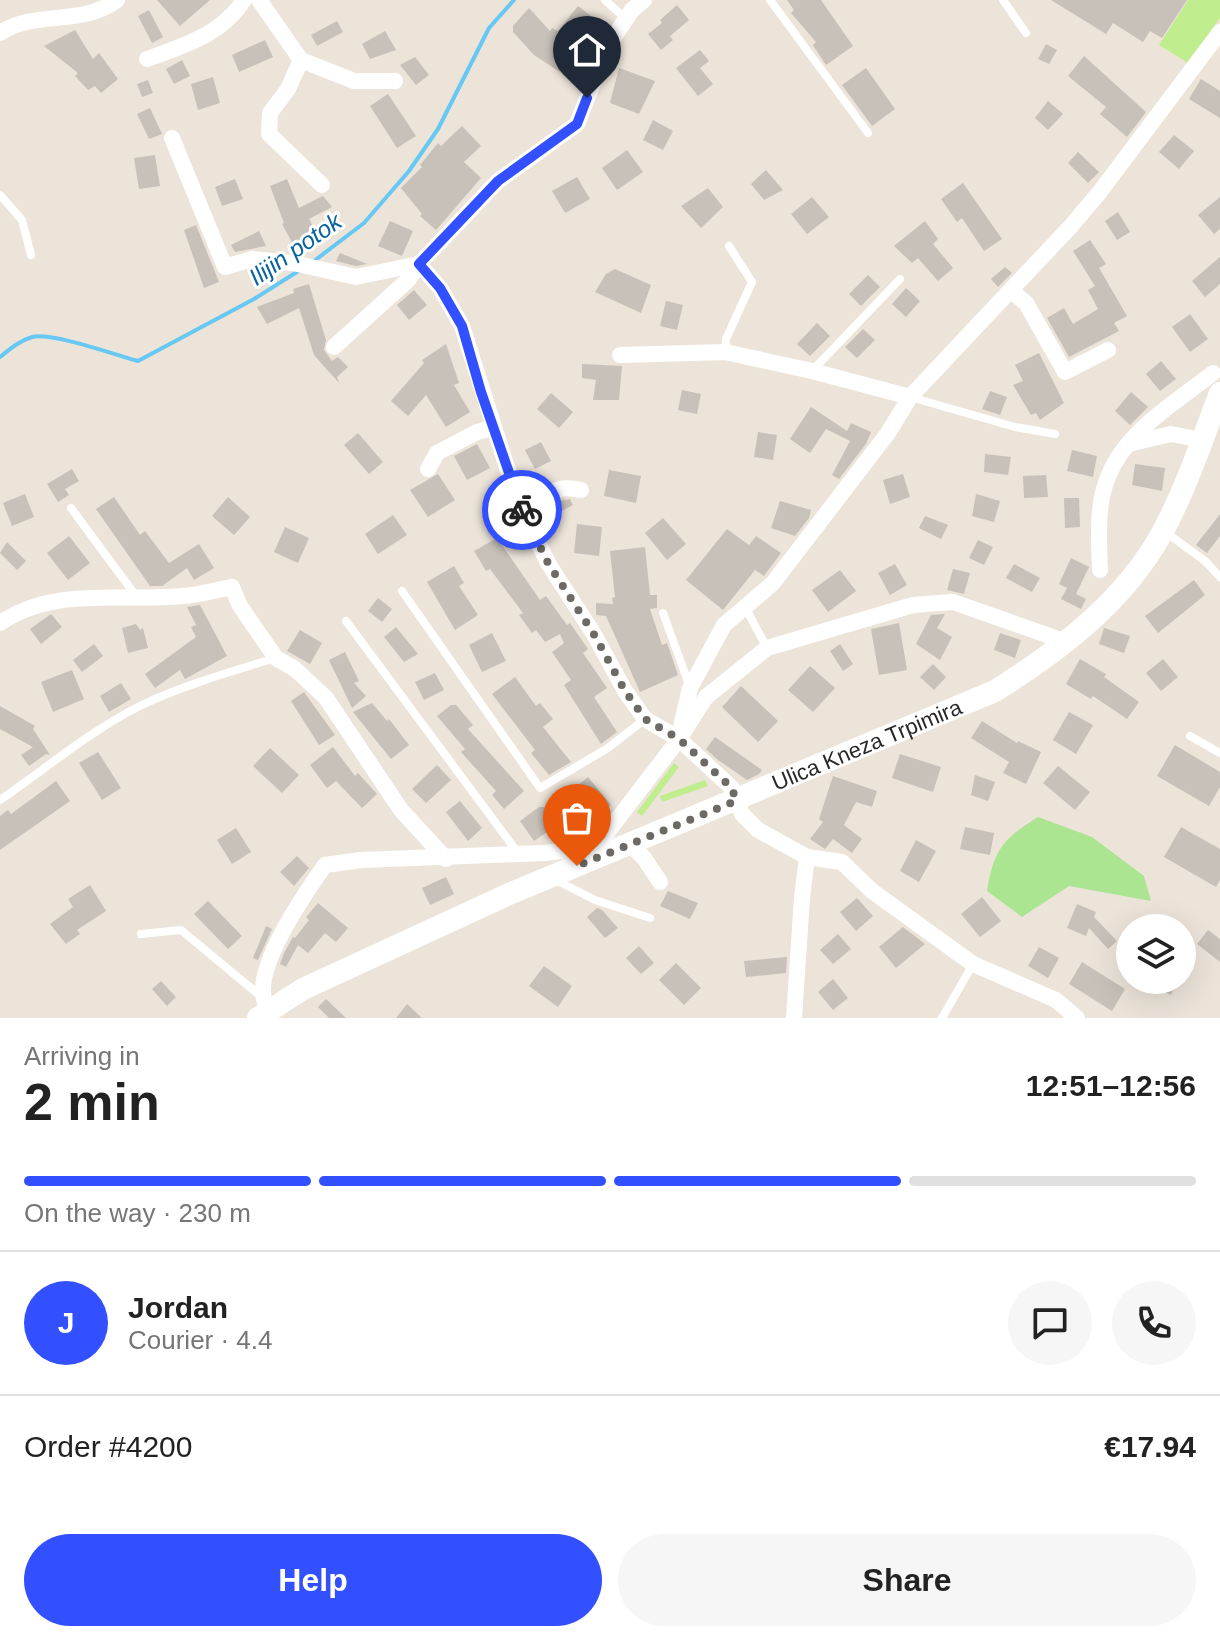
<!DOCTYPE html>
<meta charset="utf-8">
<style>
body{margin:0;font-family:Arial,sans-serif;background:#f6f6f6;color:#222;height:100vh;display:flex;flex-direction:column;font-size:30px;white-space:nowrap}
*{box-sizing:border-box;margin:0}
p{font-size:26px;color:#767676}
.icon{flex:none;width:44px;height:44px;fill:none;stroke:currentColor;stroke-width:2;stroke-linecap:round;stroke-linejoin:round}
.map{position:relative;height:1018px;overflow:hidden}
.panel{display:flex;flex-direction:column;background:#fff;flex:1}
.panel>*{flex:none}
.tools{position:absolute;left:1116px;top:914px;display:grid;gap:16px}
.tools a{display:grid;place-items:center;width:80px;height:80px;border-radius:50%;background:#fff;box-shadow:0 8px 32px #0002;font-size:40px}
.pin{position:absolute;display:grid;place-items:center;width:68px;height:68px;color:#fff;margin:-82px -34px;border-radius:50% 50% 50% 0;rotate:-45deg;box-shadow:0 0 8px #0007}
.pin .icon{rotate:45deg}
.courier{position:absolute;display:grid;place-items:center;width:80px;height:80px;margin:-40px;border:6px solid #3250ff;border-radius:50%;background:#fff;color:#222;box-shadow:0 2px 10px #0007}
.head em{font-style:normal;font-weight:700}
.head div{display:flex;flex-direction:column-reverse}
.head{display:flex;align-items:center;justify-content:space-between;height:136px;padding:0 24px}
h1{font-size:52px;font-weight:700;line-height:60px}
.bar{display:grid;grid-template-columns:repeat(4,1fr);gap:12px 8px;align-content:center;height:96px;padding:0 24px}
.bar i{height:10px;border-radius:6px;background:#e0e0e0}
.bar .selected{background:#3250ff}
.bar p{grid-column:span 4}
.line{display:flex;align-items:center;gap:20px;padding:0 24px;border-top:2px solid #e0e0e0}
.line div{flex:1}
.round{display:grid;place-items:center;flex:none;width:84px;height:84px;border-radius:42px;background:#f6f6f6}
.primary-button{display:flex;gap:16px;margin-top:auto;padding:16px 24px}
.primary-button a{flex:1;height:92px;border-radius:48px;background:#3250ff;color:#fff;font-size:32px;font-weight:700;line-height:92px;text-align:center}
.primary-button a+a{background:#f6f6f6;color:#222}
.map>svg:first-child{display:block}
.green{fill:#abe592}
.pitch{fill:#c0ed8d}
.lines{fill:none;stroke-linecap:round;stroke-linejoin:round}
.stream{stroke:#66c8f3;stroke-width:4}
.building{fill:#c7c1b9}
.service{stroke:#fff;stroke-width:8}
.minor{stroke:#fff;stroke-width:16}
.secondary{stroke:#fff;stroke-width:22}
.done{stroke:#6d6a66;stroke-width:8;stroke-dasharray:0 14.4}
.route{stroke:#3250ff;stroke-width:10}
.labels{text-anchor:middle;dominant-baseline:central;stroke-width:6;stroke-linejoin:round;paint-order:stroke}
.street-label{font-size:22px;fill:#282828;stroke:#fff}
.water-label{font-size:24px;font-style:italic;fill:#07639d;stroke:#fff}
</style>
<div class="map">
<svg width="1220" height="1018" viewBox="0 0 1220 1018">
<rect width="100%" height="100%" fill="#ece4d9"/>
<path class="green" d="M1038 817 1092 837 1144 876 1151 901 1069 886 1022 917 987 891C994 849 1003 839 1038 817Z"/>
<g class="pitch">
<path d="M1188 0H1220V18L1188 63 1159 45Z"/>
<path d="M674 763 679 767 642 816 637 812Z"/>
<path d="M705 780 708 786 662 802 660 796Z"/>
</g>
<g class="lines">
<g class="stream">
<path d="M314 261 364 223 409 171 438 129 489 28 514 0"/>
<path d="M0 357C10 349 19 341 32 337 51 332 116 355 138 361L254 299 300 270"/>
</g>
</g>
<g class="building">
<path d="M157 0H210L180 26Z"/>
<path d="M787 0H821L853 46 826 65 813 45 816 42 791 13 794 10Z"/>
<path d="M1051 0H1187L1162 38 1150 31 1143 42 1113 23 1106 34Z"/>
<path d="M677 5 689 20 670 36 673 40 661 50 648 34 662 23 660 20Z"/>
<path d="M578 6 599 22 580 46 593 55 580 85 534 55 513 32V26L529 8 550 31 552 28 558 31Z"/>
<path d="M149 10 163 37 152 43 138 16Z"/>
<path d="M337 21 343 32 317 46 311 35Z"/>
<path d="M75 30 93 59 99 53 118 79 101 93 95 86 88 90 75 76 78 73 44 46Z"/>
<path d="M385 31 396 50 370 59 362 44Z"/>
<path d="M265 40 273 57 239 72 232 55Z"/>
<path d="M1046 44 1057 50 1049 64 1038 59Z"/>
<path d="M700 50 709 61 700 68 713 84 698 96 676 68Z"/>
<path d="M1084 56 1146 112 1127 137 1100 114 1106 107 1068 76Z"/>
<path d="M415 57 429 75 416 85 400 65Z"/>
<path d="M182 60 190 76 174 84 166 69Z"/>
<path d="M619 68 655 81 639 114 610 103Z"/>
<path d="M866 68 895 109 872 126 842 85Z"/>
<path d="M213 77 220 103 198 110 191 84Z"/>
<path d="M1201 79 1220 91V118L1189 99Z"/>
<path d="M148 80 153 93 142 97 137 84Z"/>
<path d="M388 94 416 136 397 148 370 106Z"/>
<path d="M1048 101 1063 114 1048 130 1035 118Z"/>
<path d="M150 108 162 134 149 139 137 114Z"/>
<path d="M653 120 673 131 663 150 643 140Z"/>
<path d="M462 126 481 146 464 162 481 178 436 230 420 216 422 214 401 188 422 167 420 165 438 143 441 146Z"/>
<path d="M1174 135 1194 151 1179 169 1159 152Z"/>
<path d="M627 150 643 172 617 190 602 168Z"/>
<path d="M1078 152 1099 172 1088 183 1068 163Z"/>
<path d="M155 155 160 186 139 189 134 158Z"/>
<path d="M766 170 783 190 764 200 751 184Z"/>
<path d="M577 177 590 199 565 213 552 191Z"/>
<path d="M235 179 243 199 222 206 215 187Z"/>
<path d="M287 179 299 208 323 196 332 207 309 219 317 233 294 246 282 224 284 223 270 186Z"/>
<path d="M963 183 1002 239 984 251 962 218 957 222 941 199Z"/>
<path d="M708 188 723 207 701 228 681 206Z"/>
<path d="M812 197 829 217 807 234 791 214Z"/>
<path d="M1220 197V229L1214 234 1198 215Z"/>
<path d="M1118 212 1130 232 1117 240 1105 221Z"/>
<path d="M390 221 413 231 402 256 378 246Z"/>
<path d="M925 221 938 239 933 244 953 268 938 281 918 258 912 263 894 246Z"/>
<path d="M196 225 219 282 204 288 184 230Z"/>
<path d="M259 231 266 246 235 252 231 245Z"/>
<path d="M1090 240 1106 264 1099 268 1127 316 1114 323 1119 331 1069 357 1047 318 1064 308 1073 324 1098 309 1088 290 1095 286 1073 251Z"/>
<path d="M340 253 367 264 356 266 336 261Z"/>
<path d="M1220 257V284L1205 297 1192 281Z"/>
<path d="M1005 267 1012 273 998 287 991 279Z"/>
<path d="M615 269 651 285 641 313 595 292 606 274Z"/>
<path d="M868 275 880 287 861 306 849 294Z"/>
<path d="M309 284 326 340 324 350 332 361 338 357 348 367 337 377 339 383 314 355 299 308 267 324 257 307 294 293 293 289Z"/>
<path d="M906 288 920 301 906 317 892 304Z"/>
<path d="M414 290 427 305 409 320 397 305Z"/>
<path d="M666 301 683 305 677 330 660 326Z"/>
<path d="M1190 314 1208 339 1190 352 1172 327Z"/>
<path d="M817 323 830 336 810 356 797 344Z"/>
<path d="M863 329 875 340 857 358 845 347Z"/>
<path d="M446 344 459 383 454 385 470 412 446 427 426 395 408 416 391 401 424 363 422 360Z"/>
<path d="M1039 353 1064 403 1040 420 1036 413 1031 415 1013 385 1023 381 1015 365Z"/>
<path d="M1161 361 1176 379 1160 391 1146 374Z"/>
<path d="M582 364 622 366 619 400H593L596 380 582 378Z"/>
<path d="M682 390 701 394 697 414 678 410Z"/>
<path d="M990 391 1007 397 1000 415 982 409Z"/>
<path d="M1131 392 1148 407 1130 425 1115 411Z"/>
<path d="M551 393 573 412 559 428 537 409Z"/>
<path d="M811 407 847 431 851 423 871 432 866 444 839 479 832 475 850 441 826 429 810 453 790 439Z"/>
<path d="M758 432 777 435 773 460 754 457Z"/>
<path d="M358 433 383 462 369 474 344 445Z"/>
<path d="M541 442 551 461 535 469 525 450Z"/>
<path d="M477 444 490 468 467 480 454 456Z"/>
<path d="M1072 450 1097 456 1093 477 1067 471Z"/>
<path d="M985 454 1011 457 1008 475 984 472Z"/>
<path d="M1135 464 1165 468 1162 491 1132 485Z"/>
<path d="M72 469 79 481 65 489 69 495 58 502 47 484Z"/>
<path d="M609 470 641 476 636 503 604 496Z"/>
<path d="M438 474 455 500 428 517 410 490Z"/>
<path d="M903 474 910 497 890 504 883 480Z"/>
<path d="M1046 475 1048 497 1024 498 1023 476Z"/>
<path d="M25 494 34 517 12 526 3 503Z"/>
<path d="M976 494 1000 501 994 522 972 516Z"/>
<path d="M114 497 140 535 145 531 169 563 199 544 214 568 194 580 187 568 162 586H150L96 509Z"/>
<path d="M228 497 250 517 234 535 212 516Z"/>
<path d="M1064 498H1079L1080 527 1065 528Z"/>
<path d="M570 499 573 505 556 514 552 507 560 501Z"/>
<path d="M780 501 811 510 809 518 795 536 771 528Z"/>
<path d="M1220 514V536L1207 553 1196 545Z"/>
<path d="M393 515 407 535 378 554 365 534Z"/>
<path d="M925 516 948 525 941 539 919 528Z"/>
<path d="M663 518 686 544 667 560 645 533Z"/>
<path d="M577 524 602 527 599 556 574 553Z"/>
<path d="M285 527 309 538 298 563 274 552Z"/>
<path d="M727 529 749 545 756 536 781 553 764 576 755 570 723 610 686 580Z"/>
<path d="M69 536 90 563 68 580 47 553Z"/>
<path d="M497 538 540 600 546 596 567 625 570 623 588 649 583 653 607 688 594 697 617 732 601 744 564 685 571 680 552 652 564 643 560 634 545 642 536 630 532 633 519 615 523 613 490 569 486 571 474 551Z"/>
<path d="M978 540 993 547 984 565 969 558Z"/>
<path d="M7 542 26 561 17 570 0 553Z"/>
<path d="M645 547 650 595H657V608L650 609 662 645 667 643 678 675 640 692 606 616 596 615V603L613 604 612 598 615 597 610 551Z"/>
<path d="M1071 558 1089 567 1076 594 1086 599 1081 609 1061 599 1067 588 1059 584Z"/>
<path d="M895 564 907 585 890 595 878 573Z"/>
<path d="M1014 564 1040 578 1032 592 1006 578Z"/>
<path d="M454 566 464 583 459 586 478 615 455 630 427 582Z"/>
<path d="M953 569 970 573 964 594 947 590Z"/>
<path d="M840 570 856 591 828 612 812 590Z"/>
<path d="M1194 580 1205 595 1158 633 1145 616Z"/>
<path d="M378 598 392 609 382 622 368 611Z"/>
<path d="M200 605 227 656 185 679 180 670 155 688 145 674 196 637 191 627 196 625 187 607Z"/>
<path d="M51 614 62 627 41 644 30 629Z"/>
<path d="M945 614 937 628 952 637 940 660 916 644 931 615Z"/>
<path d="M899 623 907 670 879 675 871 629Z"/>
<path d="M136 624 140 630 143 628 148 648 128 653 122 628Z"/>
<path d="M396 627 418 654 404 662 384 637Z"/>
<path d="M1104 628 1130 636 1124 653 1099 644Z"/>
<path d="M300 630 322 643 310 664 287 651Z"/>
<path d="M492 633 506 661 482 672 469 645Z"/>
<path d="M1000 633 1021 640 1015 658 994 650Z"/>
<path d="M94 644 103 656 82 672 73 660Z"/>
<path d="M840 644 853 664 843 671 830 651Z"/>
<path d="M345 652 359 681 354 683 366 696 352 708 329 660Z"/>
<path d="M1080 659 1106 674 1104 677 1139 702 1127 719 1093 696 1091 699 1066 684Z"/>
<path d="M1163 659 1178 677 1161 691 1146 673Z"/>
<path d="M933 664 946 677 934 690 920 677Z"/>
<path d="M810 666 835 688 813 712 788 690Z"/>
<path d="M72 670 84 699 53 712 41 682Z"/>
<path d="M435 673 444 690 424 700 415 682Z"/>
<path d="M515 677 536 706 540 703 553 719 543 727 571 762 549 775 531 753 535 750 492 694Z"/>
<path d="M121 683 131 699 109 712 100 696Z"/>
<path d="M741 686 778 721 758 742 722 707Z"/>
<path d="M304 692 335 735 319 745 291 701Z"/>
<path d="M372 703 387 721 389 719 409 745 391 759 353 712Z"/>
<path d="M451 705H456L473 725 468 729 524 791 504 809 492 795 496 791 461 752 465 749 437 716Z"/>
<path d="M0 706 35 726 33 729 50 755 46 754 29 766 21 755 33 747 0 729Z"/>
<path d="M1069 712 1093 725 1076 754 1053 740Z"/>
<path d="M982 721 1017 743 1018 741 1041 752 1026 784 1003 773 1009 762 971 738Z"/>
<path d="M715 737 762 770 759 774 747 780 718 760 706 749Z"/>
<path d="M1175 745 1220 772V787L1209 806 1157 776Z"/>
<path d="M333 747 355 776 358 773 377 794 362 808 336 781 327 788 310 765Z"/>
<path d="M270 748 299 775 282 793 253 766Z"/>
<path d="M98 752 121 788 102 800 79 763Z"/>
<path d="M900 754 941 767 933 792 892 778Z"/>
<path d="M437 765 451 780 426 803 412 789Z"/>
<path d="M1058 766 1090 792 1075 810 1043 783Z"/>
<path d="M975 775 995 782 988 801 971 795Z"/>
<path d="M833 776 877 791 872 807 856 802 844 825 862 839 852 853 833 839 825 849 810 839 823 822 819 819Z"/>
<path d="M588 777 611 805 586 826 563 798Z"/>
<path d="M56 781 70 801 0 850V816L8 810 11 814Z"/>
<path d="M460 801 482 828 468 841 446 812Z"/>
<path d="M539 807H544L557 825 534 841 520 821Z"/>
<path d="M965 827 994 833 990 855 960 849Z"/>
<path d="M1181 827 1220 849V880L1216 887 1164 857Z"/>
<path d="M236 828 251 852 232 864 217 840Z"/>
<path d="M916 840 936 851 919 882 900 871Z"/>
<path d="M297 856 309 868 294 886 280 872Z"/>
<path d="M446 877 454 894 430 905 422 888Z"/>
<path d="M90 885 106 911 77 930 80 934 66 944 50 924 73 907 68 899Z"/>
<path d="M668 891 698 903 690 919 660 906Z"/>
<path d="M982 897 1001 921 980 937 961 914Z"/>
<path d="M857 898 873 916 856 931 840 912Z"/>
<path d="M208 901 242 936 228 949 194 914Z"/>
<path d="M318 903 348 928 336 942 325 933 308 953 298 945 286 967 280 964 284 953 293 937 295 938 309 920 306 917Z"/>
<path d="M1077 904 1096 912 1094 917 1117 941 1108 949 1089 928 1086 936 1067 928Z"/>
<path d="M597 908 602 910 618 928 605 938 587 917Z"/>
<path d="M266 926 272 929 258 960 253 958Z"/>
<path d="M903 927 925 944 896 968 879 947Z"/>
<path d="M1208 930 1220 939V962L1197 944Z"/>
<path d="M838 934 851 949 833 964 820 950Z"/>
<path d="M639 946 654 963 641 974 626 958Z"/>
<path d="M1039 947 1059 958 1048 978 1028 966Z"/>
<path d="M787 957 786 973 746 977 744 961Z"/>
<path d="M1082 962 1125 989 1112 1011 1069 984Z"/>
<path d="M676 963 701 988 684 1005 659 980Z"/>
<path d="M544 966 572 986 558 1007 529 986Z"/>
<path d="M833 979 848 998 833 1010 818 992Z"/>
<path d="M1136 980H1178L1171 995Z"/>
<path d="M161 981 176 997 167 1006 152 989Z"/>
<path d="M326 999 346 1018H329L318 1007Z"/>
<path d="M407 1004 422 1018H396Z"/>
</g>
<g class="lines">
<g class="service">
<path d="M605 0 625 18"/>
<path d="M770 0 868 133"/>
<path d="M1003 0 1026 33"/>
<path d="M0 195 22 220 31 255"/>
<path d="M725 352 726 339 752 282 729 246"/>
<path d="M812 371 900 279"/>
<path d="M910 397 1015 427 1055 434"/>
<path d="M71 508 136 596"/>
<path d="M1164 531 1205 561 1220 577"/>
<path d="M402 591 540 788 608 748 645 719"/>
<path d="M745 607 767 648"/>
<path d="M663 613 690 687"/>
<path d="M346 621 518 853"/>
<path d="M1190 736 1220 753"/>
<path d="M0 800C47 768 91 730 142 705 184 685 230 672 275 658"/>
<path d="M554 879 595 900 650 918"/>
<path d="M141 934 181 930 263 998"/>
<path d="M942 1018 973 964"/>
</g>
<g class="minor">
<path d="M259 0 301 60 354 81H395"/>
<path d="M0 33C34 10 84 26 117 0"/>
<path d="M147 59C185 45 221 35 244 0"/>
<path d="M301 60 288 89 270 113 269 134 322 185"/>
<path d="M172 138 225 267 252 259 293 263 356 277 419 264"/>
<path d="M419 264 440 288 462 326 517 499 548 563 595 636 625 691 645 719 679 739 732 788 742 814 758 830 807 857 802 898 794 1018"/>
<path d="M1011 291 1026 303 1065 372 1108 350"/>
<path d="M334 347 408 280 419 264 498 181 577 124 608 46 632 10 644 0"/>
<path d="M620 355 725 352 812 371 910 397"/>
<path d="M1128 444 1171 434 1202 440"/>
<path d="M428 469 437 453 477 432 493 428"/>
<path d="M525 516C549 501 549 482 581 490"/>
<path d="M1100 570C1099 540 1096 506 1108 477 1126 431 1175 403 1213 373"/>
<path d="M0 623C54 586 121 602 182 596 199 595 215 590 232 587L240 606 276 658 295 669 326 698 401 810 446 859"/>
<path d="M681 727 690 688 724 625 773 583 888 433 910 397 1071 226 1099 193 1220 32"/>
<path d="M630 844 644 858 660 882"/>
<path d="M807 857 842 862 872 891 973 964 1056 1000 1077 1018"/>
<path d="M270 1010C268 1006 265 1003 264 999 255 965 306 892 325 865L361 860 544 853 571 850 603 838 679 739 706 697 767 648 913 605 953 602 1067 642"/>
</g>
<path class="secondary" id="s1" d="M258 1018 303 989 509 894 995 691C1060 650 1124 602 1162 533 1186 489 1202 440 1220 393"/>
</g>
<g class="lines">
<path class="done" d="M522 510 548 563 595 636 625 691 645 719 679 739 732 788 736 801 577 866"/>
<path class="route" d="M522 510 481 392 462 326 440 288 419 264 498 181 577 124 587 98"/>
</g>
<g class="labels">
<g class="street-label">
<text stroke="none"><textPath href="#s1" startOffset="668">Ulica Kneza Trpimira</textPath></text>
</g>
<g class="water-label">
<text transform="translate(295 249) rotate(-35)">Ilijin potok</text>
</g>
</g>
</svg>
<div class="tools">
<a><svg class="icon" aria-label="layers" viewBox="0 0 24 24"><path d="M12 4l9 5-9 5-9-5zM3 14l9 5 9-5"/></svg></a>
</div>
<div class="pin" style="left:577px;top:866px;background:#ea580c"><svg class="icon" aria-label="bag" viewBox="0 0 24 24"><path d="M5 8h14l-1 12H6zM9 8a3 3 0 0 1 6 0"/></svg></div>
<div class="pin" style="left:587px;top:98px;background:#1f2937"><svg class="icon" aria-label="home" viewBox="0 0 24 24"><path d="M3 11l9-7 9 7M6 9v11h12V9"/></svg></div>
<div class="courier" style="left:522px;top:510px"><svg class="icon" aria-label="bike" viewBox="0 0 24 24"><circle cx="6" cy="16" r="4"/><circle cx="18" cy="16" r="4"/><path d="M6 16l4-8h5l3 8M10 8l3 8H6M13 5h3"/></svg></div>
</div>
<section class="panel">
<div class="head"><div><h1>2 min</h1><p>Arriving in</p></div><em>12:51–12:56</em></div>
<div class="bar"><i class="selected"></i><i class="selected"></i><i class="selected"></i><i></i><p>On the way · 230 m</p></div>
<div class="line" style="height:144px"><b class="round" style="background:#3250ff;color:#fff">J</b><div><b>Jordan</b><p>Courier · 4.4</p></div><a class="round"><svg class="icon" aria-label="chat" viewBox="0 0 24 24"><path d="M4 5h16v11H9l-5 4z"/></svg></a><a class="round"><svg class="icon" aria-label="phone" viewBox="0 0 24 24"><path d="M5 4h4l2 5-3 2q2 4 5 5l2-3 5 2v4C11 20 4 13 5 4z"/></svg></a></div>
<div class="line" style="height:104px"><div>Order #4200</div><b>€17.94</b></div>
<div class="primary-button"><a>Help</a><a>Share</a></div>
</section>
